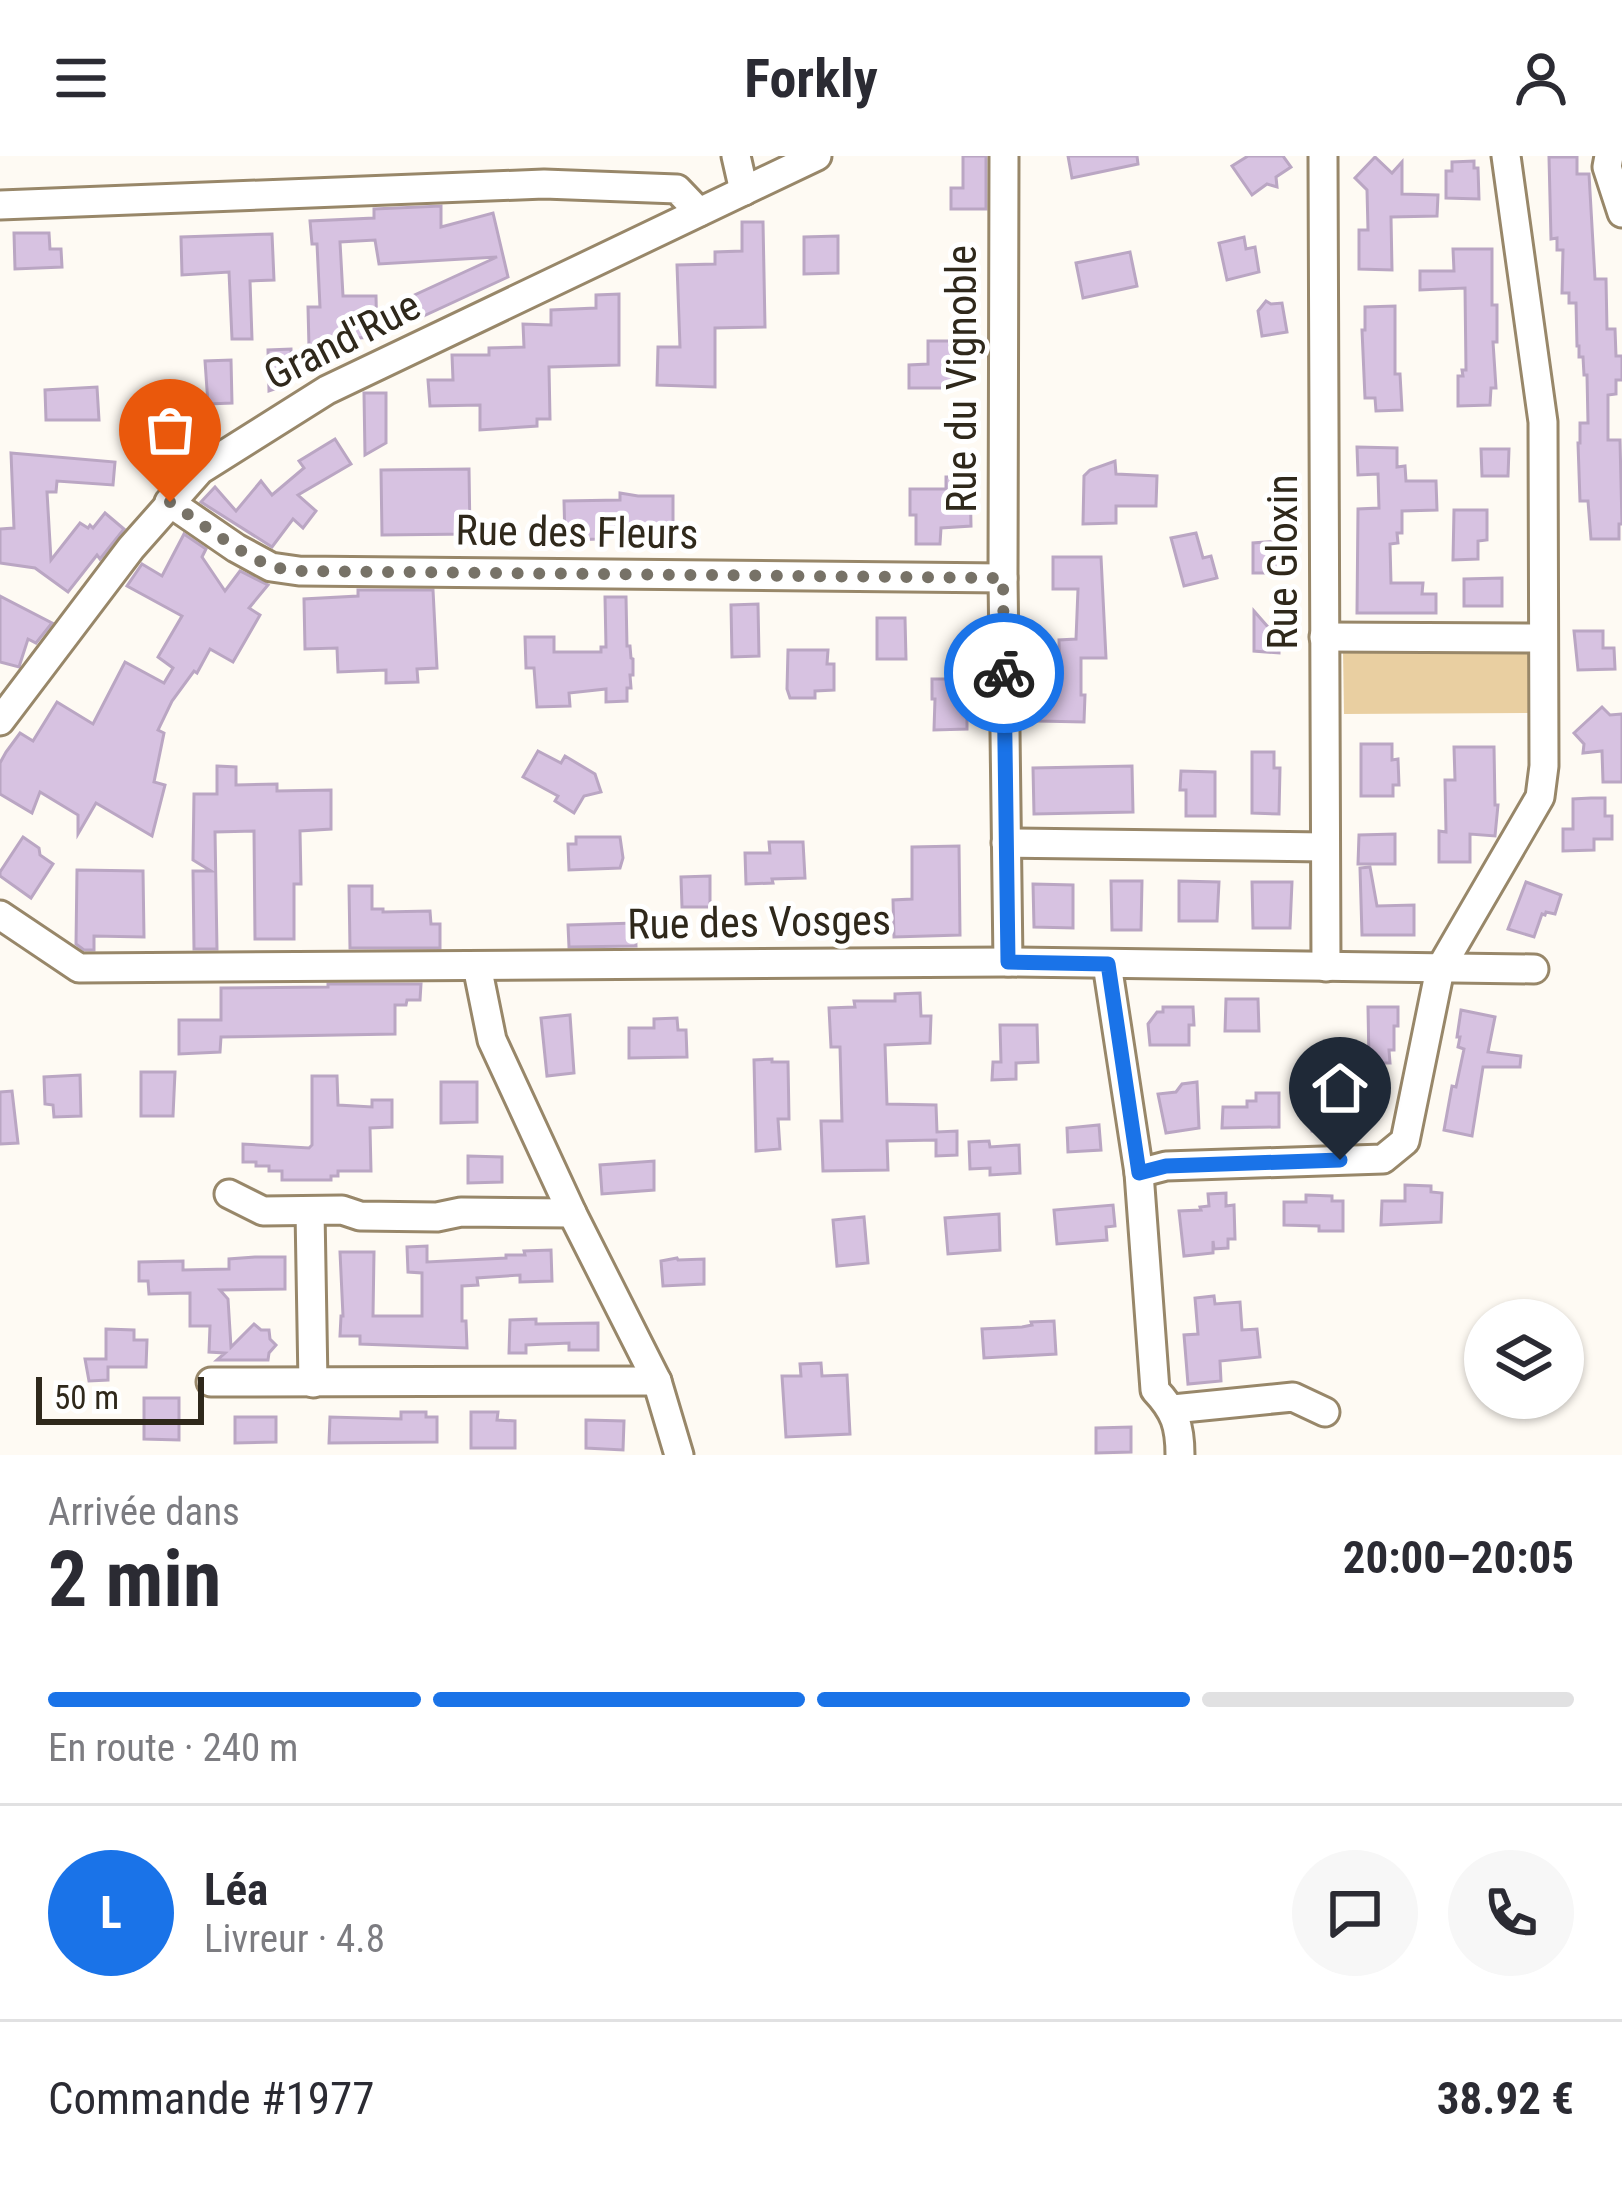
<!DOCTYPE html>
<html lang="fr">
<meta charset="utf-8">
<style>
body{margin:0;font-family:"Roboto Condensed",sans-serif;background:#f7f7f7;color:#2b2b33;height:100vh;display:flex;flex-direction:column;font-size:45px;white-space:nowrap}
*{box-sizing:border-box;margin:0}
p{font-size:39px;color:#7c7c81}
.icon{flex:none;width:66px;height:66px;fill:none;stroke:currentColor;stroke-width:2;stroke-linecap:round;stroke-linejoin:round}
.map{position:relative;height:1299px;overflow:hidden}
.drawer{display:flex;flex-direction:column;background:#fff;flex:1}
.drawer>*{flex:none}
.controls{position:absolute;left:1464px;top:1143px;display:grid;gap:24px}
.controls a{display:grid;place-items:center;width:120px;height:120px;border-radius:50%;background:#fff;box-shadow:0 3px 9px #0004;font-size:60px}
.scale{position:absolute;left:36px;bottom:30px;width:168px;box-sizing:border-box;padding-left:12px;border:6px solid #2f281b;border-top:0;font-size:33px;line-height:42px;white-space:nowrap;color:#2f281b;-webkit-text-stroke:9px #fff;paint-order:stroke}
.pin{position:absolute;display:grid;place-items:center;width:102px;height:102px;color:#fff;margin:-123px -51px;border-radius:50% 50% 50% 0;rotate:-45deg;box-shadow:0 0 12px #0007}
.pin .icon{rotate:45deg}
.courier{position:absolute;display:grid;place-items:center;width:120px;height:120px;margin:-60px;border:9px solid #1a73e8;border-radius:50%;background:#fff;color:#222;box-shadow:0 3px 15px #0007}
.overview em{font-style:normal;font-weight:700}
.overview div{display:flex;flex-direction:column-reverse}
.overview{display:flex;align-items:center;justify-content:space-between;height:204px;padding:0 48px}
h1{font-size:78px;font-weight:700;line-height:90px}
.bar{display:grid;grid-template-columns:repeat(4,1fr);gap:18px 12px;align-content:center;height:144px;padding:0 48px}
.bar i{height:15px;border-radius:9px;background:#e1e1e2}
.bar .current{background:#1a73e8}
.bar p{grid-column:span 4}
.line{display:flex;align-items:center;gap:30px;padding:0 48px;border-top:3px solid #e1e1e2}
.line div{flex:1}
.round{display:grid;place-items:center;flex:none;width:126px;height:126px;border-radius:63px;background:#f7f7f7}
header{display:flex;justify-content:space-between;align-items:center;height:156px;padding:0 48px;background:#fff;font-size:54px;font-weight:700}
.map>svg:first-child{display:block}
.green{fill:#e9cfa1}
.building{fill:#d7c2e1;stroke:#baa6c3;stroke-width:3}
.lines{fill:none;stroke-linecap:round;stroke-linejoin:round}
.minor-casing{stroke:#988769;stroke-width:33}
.minor{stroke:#fff;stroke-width:27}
.done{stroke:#777267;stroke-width:12;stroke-dasharray:0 21.6}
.route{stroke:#1a73e8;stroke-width:15}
.labels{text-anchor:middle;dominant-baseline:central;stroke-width:10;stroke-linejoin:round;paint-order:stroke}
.street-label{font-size:42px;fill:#2f281b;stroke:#fff}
</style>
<header><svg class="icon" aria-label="menu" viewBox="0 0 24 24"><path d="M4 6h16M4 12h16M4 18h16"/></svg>Forkly<svg class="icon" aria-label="person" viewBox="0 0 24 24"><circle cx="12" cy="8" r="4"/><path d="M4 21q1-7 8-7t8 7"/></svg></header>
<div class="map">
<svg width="1622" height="1299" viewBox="0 0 1622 1299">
<rect width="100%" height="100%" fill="#fefaf3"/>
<path class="green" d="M1528 492 1529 557 1344 558 1343 493Z"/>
<g class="building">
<path d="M963 0H986V53H951V32H963Z"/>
<path d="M1068 0H1137L1138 8 1072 22Z"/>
<path d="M1248 0H1283L1291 11 1276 21 1277 31 1267 28 1252 39 1232 10Z"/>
<path d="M1375 1 1392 17 1402 6V38L1438 39 1437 60 1391 61 1392 114 1359 113V74H1368L1367 34 1355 22Z"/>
<path d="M1549 1H1577V18H1589L1595 123H1606L1607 173H1615L1616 200H1622V224H1616V238L1608 239V284H1620L1622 368H1619V383H1591L1588 345H1580L1578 287H1580V267H1588L1587 219H1584L1583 201H1579V190H1577L1576 147H1569V137H1562L1563 94H1557V82L1551 83Z"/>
<path d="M1474 5V12H1478L1479 43 1446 42V15H1452V6Z"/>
<path d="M441 50V71L493 57 508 121 404 169 395 148 497 101 379 108 375 84 340 86 343 140H376L377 181 336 183V190L309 191 308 151H320L317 88H312L310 65 374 62V53Z"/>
<path d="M742 66H763L765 171 715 172V231L657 229 658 191H680L677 109 715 108V96L742 95Z"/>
<path d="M14 77H49L50 93H61L62 111 15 113Z"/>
<path d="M272 78 274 124 250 125 252 183H232L229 116 182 119 181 81Z"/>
<path d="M838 80V117L804 118V81Z"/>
<path d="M1244 81 1246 93 1255 91 1259 116 1227 124 1219 87Z"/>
<path d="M1453 93H1492V149H1497V186H1493L1496 232H1491L1490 249 1458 250V220H1463L1462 214H1466L1465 132 1420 134V115H1454Z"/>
<path d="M1130 96 1137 130 1083 142 1076 107Z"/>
<path d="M619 138V209L549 211 550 263H537V270L480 274V249L430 250 428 224H453L452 199H489V192L524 191 523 168 551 169V154L596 152V139Z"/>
<path d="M1266 145 1271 148 1282 147 1287 176 1262 180 1258 155Z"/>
<path d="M1395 150V218H1400L1402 254 1376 255 1375 242H1365L1362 174H1365V151Z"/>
<path d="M928 185H958L957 232H909V209L928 208Z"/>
<path d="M291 193 292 227 269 235 268 194Z"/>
<path d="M231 204 232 247 208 248 205 205Z"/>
<path d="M97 231 99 264H46L45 234Z"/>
<path d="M364 237H386V287L365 299Z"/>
<path d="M180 250V278H177V293L146 295 144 251Z"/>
<path d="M335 283 351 308 298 339 316 355 303 372 293 363 272 391 201 346 215 331 236 355 261 325 272 339 304 312 299 305Z"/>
<path d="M1357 291 1397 292V311L1405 310 1406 325H1436L1437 354 1402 355V377H1397L1398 387 1390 388 1391 427H1423L1422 438H1436V457H1357L1358 353 1379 352 1378 318 1358 319Z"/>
<path d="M1481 293H1509L1508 320H1482Z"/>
<path d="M11 297 115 306 113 329 57 325 56 336H47L51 404 80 367 88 372 90 369 93 372 105 357 124 373 100 403 97 399 68 436 35 412 0 407V373L14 372Z"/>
<path d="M1115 305 1116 318 1157 320 1156 350H1116V367L1083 368 1084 320 1090 314Z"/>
<path d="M469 313 470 378 382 379 381 314Z"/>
<path d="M946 321H970L971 370 941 372 940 388H916V359H910V333H946Z"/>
<path d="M620 337 638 340H673V378L599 379V383L565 384 564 345 620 344Z"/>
<path d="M1454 354H1487V384L1478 385V403L1453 404Z"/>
<path d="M1196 377 1203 402 1211 400 1217 422 1184 430 1171 382Z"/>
<path d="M184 378 206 393 202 401 225 435 240 415 268 429 249 452 260 459 233 506 210 493 197 517 194 515 172 545 158 574 164 577 154 626 165 629 152 680 96 647 78 678V659L40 636 32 657 0 638V607L6 596 20 577 33 585 57 546 93 568 125 506 164 527 173 512 158 501 182 460 127 430 142 408 162 420Z"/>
<path d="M1280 385V417H1253V387Z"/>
<path d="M1053 401H1101L1106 502H1081V539H1085L1084 566 1038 565V532L1060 531 1059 484 1076 483 1078 433H1053Z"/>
<path d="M1502 422V450H1464V423Z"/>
<path d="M358 434H433L437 512 417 513 418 526 386 527V514L338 516 337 492 305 493 304 443 358 440Z"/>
<path d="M0 440 52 467 36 487 28 483 19 511 0 506Z"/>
<path d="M605 441H626L627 490H630L631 502 633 503V519H630L631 532H627V545L606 546V533L569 537 570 550 537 551 534 512H526L525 481H554V496H601V491H606Z"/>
<path d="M758 448 759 500 732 501 731 449Z"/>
<path d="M1254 455 1268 471H1279V497L1254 495Z"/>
<path d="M877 462H905L906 503H877Z"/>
<path d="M1574 475H1603V492H1614L1615 513 1578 514Z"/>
<path d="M788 494H828L827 508H834V534L815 535V542H790L787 533Z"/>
<path d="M932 523H958L959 530H967V573L934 574 935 543H932Z"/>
<path d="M1602 551 1610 559 1622 558V626H1603L1602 595 1583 597 1584 588 1574 577Z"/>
<path d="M1361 588H1392V604L1398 603 1399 629H1393V640H1361Z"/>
<path d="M1454 591H1494L1495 649H1498L1495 680 1470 678V706H1439V675L1446 676 1445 624H1455Z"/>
<path d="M538 595 561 607 565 600 595 618 601 636 584 640 574 657 555 645 558 640 523 621Z"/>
<path d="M1252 596H1274V612H1280L1279 658 1252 657Z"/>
<path d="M217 610 236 611V629L277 628V635L331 634V673L300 675 301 728H294V783H255L254 675 215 676 217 793H194L193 715H211L193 704 194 638H217Z"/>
<path d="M1132 610 1133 656 1034 658 1033 612Z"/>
<path d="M1181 615 1215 616V660H1186V634H1180Z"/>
<path d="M1591 642H1605V660H1612V683H1594V694L1563 695V673H1573V643Z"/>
<path d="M1395 678V708H1358L1359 679Z"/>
<path d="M23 681 39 692 40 699 53 708 31 742 0 720V716Z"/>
<path d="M576 681H620L623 702 620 712 569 714 568 688H576Z"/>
<path d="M769 686H803L805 722 772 723 773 727 746 728 745 697H770Z"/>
<path d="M959 690 960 779 894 781 893 744 912 743V691Z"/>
<path d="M1370 711 1377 750 1414 749V779H1362L1360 712Z"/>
<path d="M77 714 143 715 144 781 94 780V794H84L76 788Z"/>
<path d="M710 720V751H682L681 721Z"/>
<path d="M1111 725H1142L1141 774H1112Z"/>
<path d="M1179 725 1219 726 1217 765H1179Z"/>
<path d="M1252 726H1292L1290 772H1253Z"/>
<path d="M1526 726 1561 739 1555 758 1546 756 1545 759 1542 758 1534 781 1508 773Z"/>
<path d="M1033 728 1073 729V772L1034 771Z"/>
<path d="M349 730H372V753H383V756L430 755 431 768H440V792H350Z"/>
<path d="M635 767 636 790 569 791 568 769Z"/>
<path d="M328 828H421L420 844H407L406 849H395V878L221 881 220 896 179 898V864H221V832L328 831Z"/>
<path d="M920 837 921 860H931L930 887 885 889 887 948 936 949 937 976 957 975V999L936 1000V984L887 985 888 1014 823 1015 821 965H842L840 891H831L829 852 855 851 854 845H895V838Z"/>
<path d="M1226 843H1258L1259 875H1225Z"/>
<path d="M1163 851H1193L1194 869H1189V889H1150L1148 868 1157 856H1163Z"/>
<path d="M1368 851H1398V870H1394V894H1389L1390 907H1369Z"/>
<path d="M1461 854 1495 861 1488 896 1521 900 1520 911H1483L1472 980 1444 974 1452 930 1456 931 1464 893 1458 891 1460 881H1457Z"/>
<path d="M570 859 574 917 547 920 541 862Z"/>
<path d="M677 862 678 874H686L687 901 629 902V872H654V863Z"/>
<path d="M1000 869H1037L1038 906 1016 907V923L992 924 993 906H1001Z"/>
<path d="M772 903V906H788L789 963H778L780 993 756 995 754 904Z"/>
<path d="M1385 913 1386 931 1357 932 1359 974 1312 975 1308 919Z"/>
<path d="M141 916H175L173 960H141Z"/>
<path d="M80 919 81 960 54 961 53 949 45 948 44 921Z"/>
<path d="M312 920H337L338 949 372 951V944H392V971L370 972 371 1015H338V1020H331V1024H282V1015H269V1010H256V1006H243V988L309 992 312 989Z"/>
<path d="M441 926H477V966L441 967Z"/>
<path d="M1197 926 1199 972 1166 977 1158 938 1176 936 1182 928Z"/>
<path d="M12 935 18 987 0 988V936Z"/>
<path d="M1256 937H1279V971L1222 972 1223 951H1247V945H1256Z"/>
<path d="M1099 969 1101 994 1068 996 1067 972Z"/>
<path d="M989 985 990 991 1019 989 1020 1017 990 1019V1012L970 1013 969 986Z"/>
<path d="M468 1000 502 1001V1026L468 1027Z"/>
<path d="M654 1005V1034L602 1038 600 1009Z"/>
<path d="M1405 1029 1431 1030V1036L1442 1037 1441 1066 1381 1069 1382 1045H1405Z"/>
<path d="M1226 1037V1050L1234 1049 1235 1083H1228V1092L1214 1093 1213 1085V1097L1184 1100 1179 1055 1201 1054 1200 1051 1209 1050 1208 1038Z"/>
<path d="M1306 1039 1332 1040V1045H1343V1075H1319V1070L1284 1069V1046H1306Z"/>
<path d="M1113 1049 1115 1070 1106 1071 1107 1084 1057 1088 1054 1054Z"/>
<path d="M999 1058 1000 1094 948 1098 945 1062Z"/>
<path d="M864 1061 868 1107 837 1110 833 1064Z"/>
<path d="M427 1090V1106L506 1102V1099H525L524 1095 551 1094 552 1125 520 1126V1119L477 1122 478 1129 462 1130V1165H466L467 1192 360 1188V1180H340L341 1160H343L340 1096H374L373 1160H422V1117L408 1116 407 1091Z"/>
<path d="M255 1101H285V1133L220 1134 228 1143 231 1191 254 1168 261 1174H269L270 1183 276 1189 269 1197 268 1204H217L225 1197 209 1196 210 1170H190V1137L149 1138 148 1125H139V1106L183 1105V1114L229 1113V1103Z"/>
<path d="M677 1102 678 1104 704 1103V1128L663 1130 661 1105Z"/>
<path d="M1214 1140 1215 1148 1240 1146 1242 1174 1257 1173 1260 1201 1220 1205 1221 1225 1188 1228 1184 1179 1198 1178 1195 1142Z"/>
<path d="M536 1163V1168L598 1167V1194H569V1187L526 1189V1197H509L510 1164Z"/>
<path d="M1054 1165 1056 1198 984 1202 982 1173 1022 1171 1032 1169 1031 1166Z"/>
<path d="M106 1173 134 1174V1184H147L146 1211H108V1224L89 1225 85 1203H106Z"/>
<path d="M821 1207 822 1220 847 1219 850 1278 786 1281 782 1220H801L800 1208Z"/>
<path d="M144 1242H179V1284L144 1283Z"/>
<path d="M401 1256H426V1261H437V1286L329 1287 330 1261 401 1263Z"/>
<path d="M471 1256H498L497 1264 515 1265V1292H471Z"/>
<path d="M235 1261H276V1286L235 1287Z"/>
<path d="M586 1264 624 1265 623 1294 586 1292Z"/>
<path d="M1131 1271V1296L1096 1297V1272Z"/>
</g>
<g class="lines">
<g class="minor-casing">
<g id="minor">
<path d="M736 0 744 35"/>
<path d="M1004 0 1003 422 1008 806"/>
<path d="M1323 0 1326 811"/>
<path d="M1609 0 1607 11 1622 57"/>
<path d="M0 49 544 28 677 33 699 56"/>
<path d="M169 346 236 392 271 411 299 415 1003 422"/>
<path d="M1324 481 1543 482"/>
<path d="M0 565 131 392 200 314 327 234 817 0"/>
<path d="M1006 687 1325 691"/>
<path d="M0 759 79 812 1008 806 1534 813"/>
<path d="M1107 808 1139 1017 1155 1234C1175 1255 1180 1270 1180 1299"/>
<path d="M477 810 492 884 572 1057 657 1225 679 1299"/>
<path d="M1139 1017 1166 1010 1383 1003 1405 985 1440 813 1540 641 1544 610 1543 266 1506 0"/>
<path d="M229 1038 263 1055 342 1054 360 1060 437 1061 461 1056 572 1057"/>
<path d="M310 1055 313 1227"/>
<path d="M211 1226 657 1225"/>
<path d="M1173 1253 1293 1241 1325 1256"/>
</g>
</g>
<use href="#minor" class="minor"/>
</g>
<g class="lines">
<path class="done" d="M170 346 236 392 271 411 299 415 1003 422 1004 517"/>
<path class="route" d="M1004 517 1008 806 1108 808 1139 1017 1166 1010 1340 1004"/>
</g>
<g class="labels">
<g class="street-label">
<text transform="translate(342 184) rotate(-27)">Grand'Rue</text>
<text transform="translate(961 223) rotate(-90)">Rue du Vignoble</text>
<text transform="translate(577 376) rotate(1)">Rue des Fleurs</text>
<text transform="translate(1282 406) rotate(-90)">Rue Gloxin</text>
<text transform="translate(759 766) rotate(-1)">Rue des Vosges</text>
</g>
</g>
</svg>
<div class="controls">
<a><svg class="icon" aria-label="layers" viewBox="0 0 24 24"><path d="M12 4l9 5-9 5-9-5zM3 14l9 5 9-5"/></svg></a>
</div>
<div class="scale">50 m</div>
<div class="pin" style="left:170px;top:346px;background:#ea580c"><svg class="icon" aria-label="bag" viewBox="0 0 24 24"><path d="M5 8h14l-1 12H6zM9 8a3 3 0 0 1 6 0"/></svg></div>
<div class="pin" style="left:1340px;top:1004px;background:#1f2937"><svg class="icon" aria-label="home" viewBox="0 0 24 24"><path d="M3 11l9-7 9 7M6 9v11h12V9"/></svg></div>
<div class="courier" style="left:1004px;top:517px"><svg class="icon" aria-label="bike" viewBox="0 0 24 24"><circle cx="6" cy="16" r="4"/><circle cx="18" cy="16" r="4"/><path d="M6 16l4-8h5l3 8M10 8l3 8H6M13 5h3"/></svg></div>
</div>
<section class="drawer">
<div class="overview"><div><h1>2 min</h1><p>Arrivée dans</p></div><em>20:00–20:05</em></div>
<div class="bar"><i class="current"></i><i class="current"></i><i class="current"></i><i></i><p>En route · 240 m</p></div>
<div class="line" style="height:216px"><b class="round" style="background:#1a73e8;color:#fff">L</b><div><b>Léa</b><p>Livreur · 4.8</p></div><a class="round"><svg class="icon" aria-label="chat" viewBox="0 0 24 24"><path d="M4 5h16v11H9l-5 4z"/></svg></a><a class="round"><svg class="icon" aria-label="phone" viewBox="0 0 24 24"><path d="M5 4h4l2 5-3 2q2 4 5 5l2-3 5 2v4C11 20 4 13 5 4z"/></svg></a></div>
<div class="line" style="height:156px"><div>Commande #1977</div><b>38.92 €</b></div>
</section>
